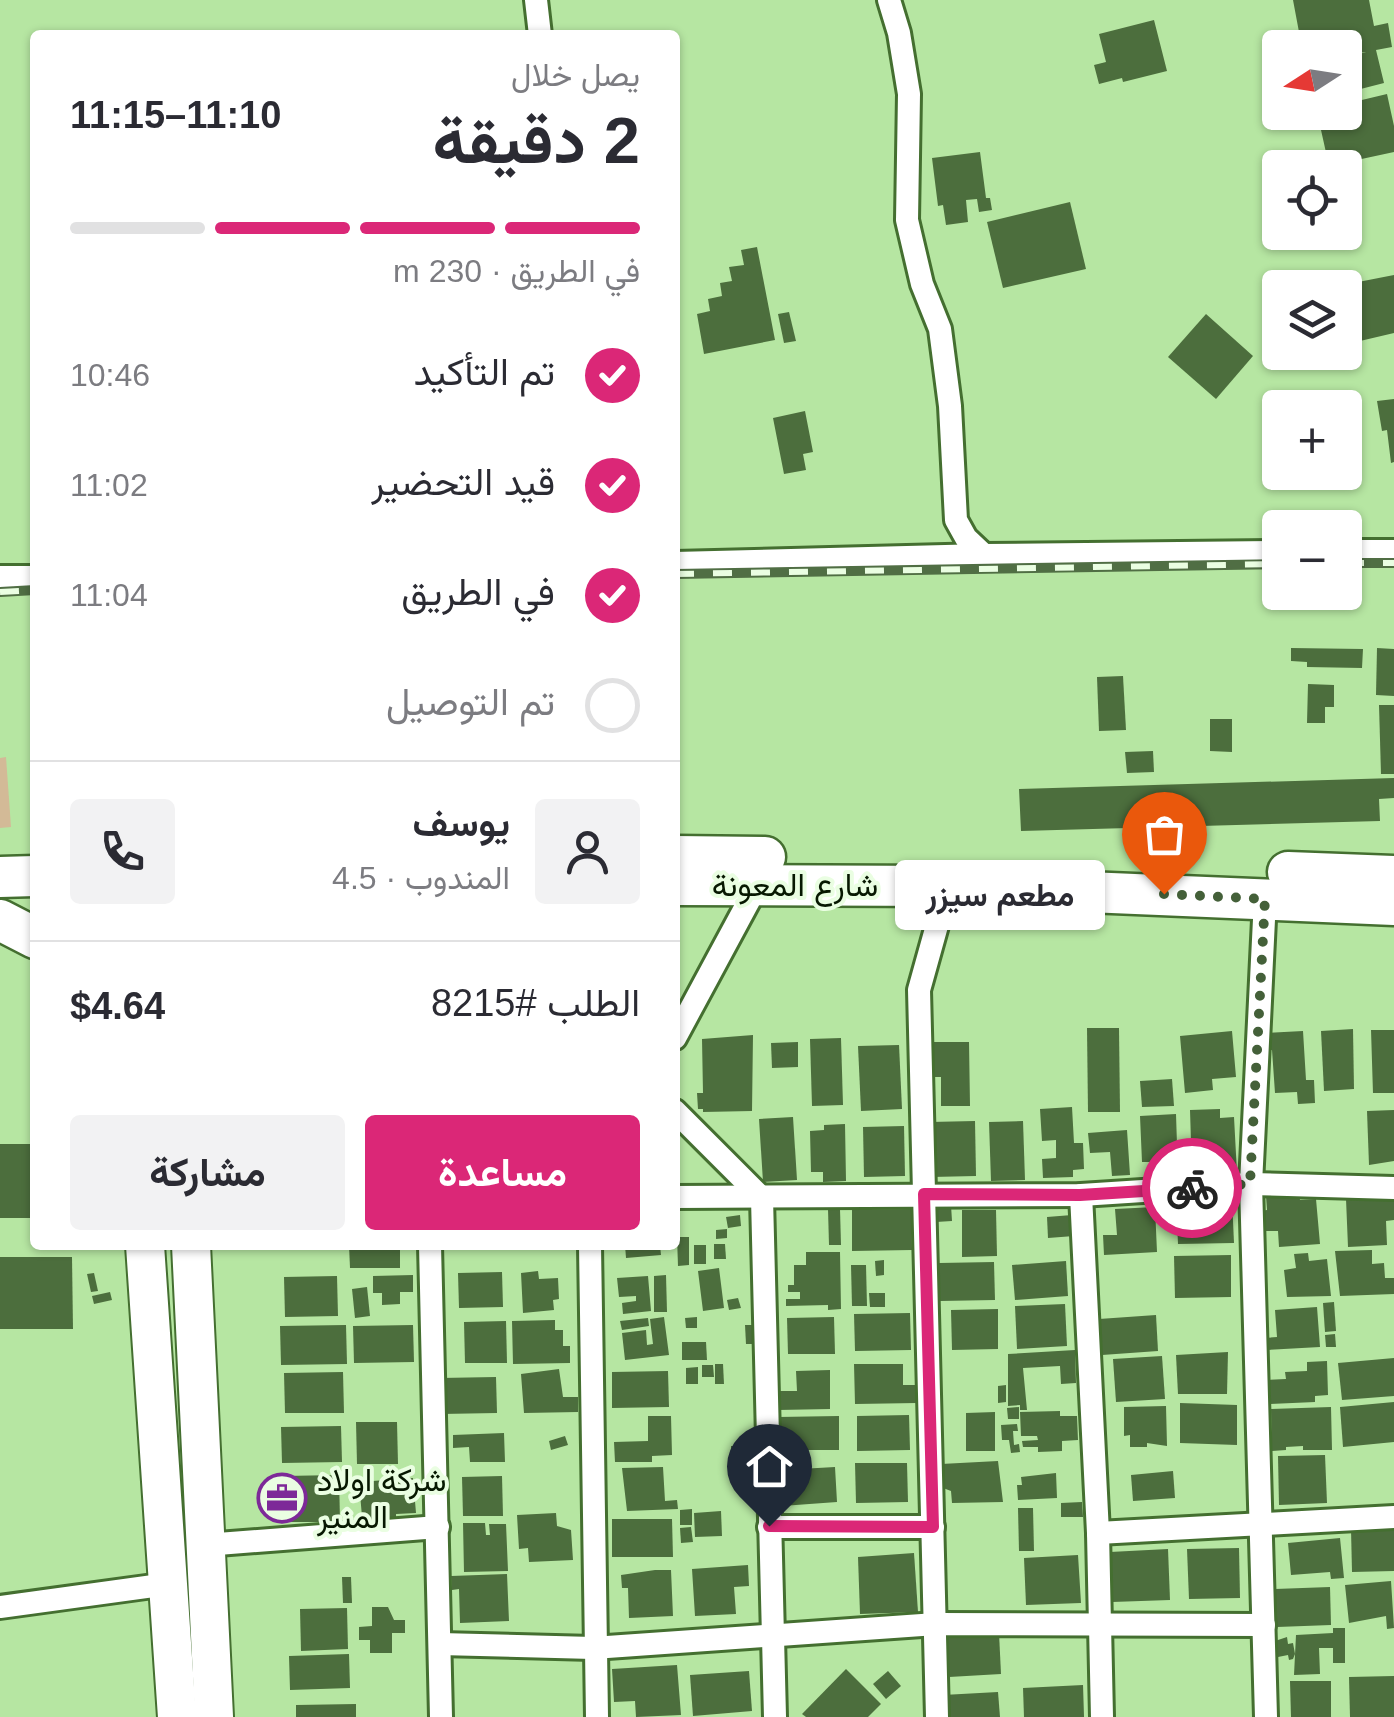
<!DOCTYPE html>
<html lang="ar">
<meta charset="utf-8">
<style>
body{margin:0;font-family:Helvetica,Vazirmatn,sans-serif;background:#f2f2f3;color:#2b2b33;direction:rtl;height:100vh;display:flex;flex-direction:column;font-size:38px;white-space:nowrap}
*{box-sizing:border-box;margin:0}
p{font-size:32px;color:#7c7c81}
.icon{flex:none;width:55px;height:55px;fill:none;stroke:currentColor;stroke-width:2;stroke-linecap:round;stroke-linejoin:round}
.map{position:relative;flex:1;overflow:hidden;direction:ltr}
.drawer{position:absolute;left:30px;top:30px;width:650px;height:1220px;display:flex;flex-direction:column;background:#fff;border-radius:10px;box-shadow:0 2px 8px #0004;direction:rtl}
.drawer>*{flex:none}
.needle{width:65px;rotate:258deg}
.buttons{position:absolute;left:1262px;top:30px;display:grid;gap:20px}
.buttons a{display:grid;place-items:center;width:100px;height:100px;border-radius:10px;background:#fff;box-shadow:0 2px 8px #0004;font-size:50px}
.pin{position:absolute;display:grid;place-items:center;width:85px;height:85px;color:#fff;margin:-102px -42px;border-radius:50% 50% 50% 0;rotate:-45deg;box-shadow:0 0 10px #0007}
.pin .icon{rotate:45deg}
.courier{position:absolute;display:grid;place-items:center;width:100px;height:100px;margin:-50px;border:8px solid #db2777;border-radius:50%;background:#fff;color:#222;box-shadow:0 2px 12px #0007}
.bubble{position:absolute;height:70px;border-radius:10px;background:#fff;box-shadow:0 2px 8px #0004;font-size:32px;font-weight:700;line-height:70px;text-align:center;direction:rtl}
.overview em{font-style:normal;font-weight:700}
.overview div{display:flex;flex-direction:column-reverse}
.overview{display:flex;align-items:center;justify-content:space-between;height:170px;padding:0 40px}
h1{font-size:65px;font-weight:700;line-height:75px}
.bar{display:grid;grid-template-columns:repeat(4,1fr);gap:15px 10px;align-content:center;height:120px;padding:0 40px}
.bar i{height:12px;border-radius:8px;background:#e1e1e2}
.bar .active{background:#db2777}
.bar p{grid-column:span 4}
.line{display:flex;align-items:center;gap:25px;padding:0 40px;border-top:2px solid #e1e1e2}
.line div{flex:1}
.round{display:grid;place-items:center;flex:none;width:105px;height:105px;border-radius:10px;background:#f2f2f3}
ol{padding:0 40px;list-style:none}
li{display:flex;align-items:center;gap:30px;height:110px}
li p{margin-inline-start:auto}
li .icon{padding:10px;border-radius:50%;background:#db2777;color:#fff;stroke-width:4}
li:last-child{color:#7c7c81}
li i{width:55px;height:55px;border:5px solid #e1e1e2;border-radius:50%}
.button{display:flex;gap:20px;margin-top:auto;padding:20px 40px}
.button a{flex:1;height:115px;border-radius:10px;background:#db2777;color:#fff;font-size:40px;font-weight:700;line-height:115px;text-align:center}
.button a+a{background:#f2f2f3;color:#2b2b33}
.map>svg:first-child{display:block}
.pitch{fill:#d3ba97}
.building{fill:#4c6e3d}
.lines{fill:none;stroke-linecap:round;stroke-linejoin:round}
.minor-casing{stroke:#446f30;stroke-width:28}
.primary-casing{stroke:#446f30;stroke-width:42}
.trunk-casing{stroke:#446f30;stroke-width:45}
.minor{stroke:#fff;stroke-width:22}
.primary{stroke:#fff;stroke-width:38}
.trunk{stroke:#fff;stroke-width:40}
.rail-casing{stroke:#506e44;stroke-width:10}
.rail{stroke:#eafee2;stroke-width:6;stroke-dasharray:19;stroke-linecap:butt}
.done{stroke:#446039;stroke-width:10;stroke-dasharray:0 18}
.route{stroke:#db2777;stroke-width:12}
.labels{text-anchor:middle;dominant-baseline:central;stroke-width:8;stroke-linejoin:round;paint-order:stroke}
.street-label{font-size:32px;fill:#071801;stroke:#eafee2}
.poi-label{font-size:32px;fill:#071801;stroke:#eafee2;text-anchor:start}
</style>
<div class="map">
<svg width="1394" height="1717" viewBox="0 0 1394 1717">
<rect width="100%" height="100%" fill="#b6e6a2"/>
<path class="pitch" d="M6 757 11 827 0 828V758Z"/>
<g class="building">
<path d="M1293 0H1369L1374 26 1388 23 1392 47 1376 50 1384 83 1345 93V58L1366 52 1345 55V48H1302Z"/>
<path d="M1154 20 1167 71 1123 82 1122 78 1099 84 1094 65 1106 62 1099 34Z"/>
<path d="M1387 94 1394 126V152L1329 166 1317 112H1345V104Z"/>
<path d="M1281 112H1309V126L1280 125Z"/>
<path d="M980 152 986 198H990L992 210 979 212 977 199 966 200 968 222 946 225 943 205 938 206 932 158Z"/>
<path d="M1070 202 1086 269 1003 288 987 222Z"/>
<path d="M757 247 775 340 704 354 697 314 710 311 708 299 722 296 720 283 732 281 729 267 744 265 741 250Z"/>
<path d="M1394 275V333L1360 341 1348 284Z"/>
<path d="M789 312 796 341 784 343 778 314Z"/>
<path d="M1206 314 1253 356 1216 399 1168 357Z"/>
<path d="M1394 399V462L1391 463 1387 430 1382 431 1377 401Z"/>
<path d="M805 411 813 452 803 454 806 470 784 474 773 418Z"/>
<path d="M1291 648 1363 649 1362 668 1307 667V662L1291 661Z"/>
<path d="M1377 648 1394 649V696L1376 695Z"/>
<path d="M1123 676 1126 730 1099 731 1097 677Z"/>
<path d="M1308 684 1334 685V707H1325V723H1307Z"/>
<path d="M1379 705H1394V774H1381Z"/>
<path d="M1210 719H1232V752L1210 751Z"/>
<path d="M675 729H678L679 775H675Z"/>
<path d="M1153 751 1154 772 1127 773 1125 752Z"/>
<path d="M1394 778V798L1379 799 1380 821 1021 831 1019 789Z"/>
<path d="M1087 1028H1119L1120 1112H1088Z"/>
<path d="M1353 1029 1354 1089 1324 1091 1321 1031Z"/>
<path d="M1371 1030H1394V1093H1373Z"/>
<path d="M1232 1031 1236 1077 1212 1079 1213 1090 1185 1093 1180 1036Z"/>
<path d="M1303 1031 1306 1080H1314L1315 1103 1298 1104 1297 1092 1275 1093 1272 1050 1264 1051V1033Z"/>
<path d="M753 1035 752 1111 703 1112V1109H698L697 1093H703L702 1039Z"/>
<path d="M841 1038 843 1105 812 1106 810 1039Z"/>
<path d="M798 1042V1067L772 1068 771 1043Z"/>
<path d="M923 1042H969L970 1106H941V1077H924Z"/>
<path d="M899 1045 902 1109 861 1111 858 1046Z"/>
<path d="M1172 1079 1174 1106 1142 1107 1140 1081Z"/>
<path d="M1072 1107 1074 1143H1083L1084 1169 1073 1170V1177L1043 1178 1042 1159 1056 1158V1140L1042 1141 1040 1109Z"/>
<path d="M1220 1109V1118L1234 1117 1237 1173 1192 1174 1190 1110Z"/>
<path d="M1394 1110V1161L1369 1165 1367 1111Z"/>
<path d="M1176 1114 1178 1175 1152 1176V1162H1142L1140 1116Z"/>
<path d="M793 1117 797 1180 763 1182 759 1119Z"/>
<path d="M975 1121 976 1176 931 1177 930 1122Z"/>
<path d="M1023 1121 1025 1180 991 1181 989 1122Z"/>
<path d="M845 1124 846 1181 823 1182V1172H811L810 1131 824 1130V1125Z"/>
<path d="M904 1126 905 1176 864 1177 863 1127Z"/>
<path d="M1127 1130 1130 1175 1112 1176 1110 1152 1090 1153 1088 1133Z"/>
<rect x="0" y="1144" width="35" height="74"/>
<path d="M1299 1194 1300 1200 1316 1199 1320 1244 1279 1247 1278 1231H1266V1221L1261 1222V1211L1267 1210 1266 1196Z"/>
<path d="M1394 1197V1220L1386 1221 1387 1245 1348 1247 1346 1199Z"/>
<path d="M1232 1199 1234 1243 1178 1244 1176 1201Z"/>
<path d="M951 1205 952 1221 936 1222 935 1206Z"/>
<path d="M1155 1207 1157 1252 1104 1255 1103 1235H1117L1115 1209Z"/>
<path d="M828 1209H840L841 1245H829Z"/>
<path d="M911 1209 912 1250 852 1251V1210Z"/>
<path d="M962 1210H996L997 1256 962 1257Z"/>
<path d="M740 1215 741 1226 728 1228 726 1217Z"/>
<path d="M1072 1215 1074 1236 1048 1238 1047 1217Z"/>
<path d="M727 1229V1238L716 1239V1230Z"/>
<path d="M677 1237H689V1265L678 1266Z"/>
<path d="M714 1244H725L726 1259H714Z"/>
<path d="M349 1245H400V1268H350Z"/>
<path d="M625 1245H660L661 1255 626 1258Z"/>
<rect x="694" y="1245" width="12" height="19"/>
<path d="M1372 1250V1264L1384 1263 1385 1278H1394V1294L1340 1296 1335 1251Z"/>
<path d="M806 1252H840L841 1309 828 1310V1305L786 1306V1299H800V1292H788V1285H794V1265H806Z"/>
<path d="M1308 1253 1309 1261 1327 1259 1331 1296 1287 1297 1284 1270 1296 1268 1294 1254Z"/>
<path d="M1231 1255V1297L1175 1298 1174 1256Z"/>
<path d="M0 1257H72L73 1329H0Z"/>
<path d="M884 1260V1275L876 1276 875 1261Z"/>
<path d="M1066 1261 1068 1296 1015 1300 1012 1265Z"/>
<path d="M994 1262 995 1300 940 1301 939 1263Z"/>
<path d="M851 1265H866L867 1306H852Z"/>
<path d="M719 1268 724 1308 703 1311 698 1271Z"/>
<path d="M538 1271 539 1279 558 1278 559 1299 553 1300 554 1310 523 1313 521 1273Z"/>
<path d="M502 1272 503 1307 459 1308 458 1273Z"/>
<path d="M94 1273 98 1291 91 1292 87 1274Z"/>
<path d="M413 1275V1292H400V1304L382 1305V1293H373V1276Z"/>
<path d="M666 1275 667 1312H654V1276Z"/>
<path d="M337 1276 338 1316 285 1317 284 1277Z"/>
<path d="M648 1276 651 1311 623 1314 622 1303 636 1301V1296L619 1297 617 1278Z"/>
<path d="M367 1287 370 1316 355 1318 352 1289Z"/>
<path d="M110 1292 112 1300 94 1304 92 1296Z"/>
<path d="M869 1293H885V1307H870Z"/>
<path d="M738 1298 741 1308 729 1310 727 1300Z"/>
<path d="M1334 1302 1336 1331 1325 1332 1323 1303Z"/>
<path d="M1065 1304 1067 1346 1017 1349 1015 1306Z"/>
<path d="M1317 1307 1320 1347 1266 1350 1265 1338 1277 1337 1275 1310Z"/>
<path d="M998 1309V1349L952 1350 951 1310Z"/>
<path d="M910 1313 911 1350 855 1351 854 1314Z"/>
<path d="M1156 1315 1158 1351 1102 1355 1099 1319Z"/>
<path d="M664 1317 669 1355 625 1360 622 1333 646 1330 647 1345 653 1344 650 1319Z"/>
<path d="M697 1317V1328H686L685 1318Z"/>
<path d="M834 1317 835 1354H788L787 1318Z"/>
<path d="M648 1318 649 1326 622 1330 620 1321Z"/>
<path d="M555 1320V1330H563V1346H570V1363L513 1364 512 1321Z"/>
<path d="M506 1321 507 1363H465L464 1322Z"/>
<path d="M346 1325 347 1364 281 1365 280 1326Z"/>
<path d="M413 1325 414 1362 354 1363 353 1326Z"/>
<path d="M745 1325H752L753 1344H746Z"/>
<path d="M1335 1334 1336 1347H1326L1325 1335Z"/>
<path d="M682 1342H706L707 1360H682Z"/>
<path d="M1075 1350 1076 1383 1061 1384 1060 1366 1023 1368 1027 1410H1020V1405L1008 1406V1354Z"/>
<path d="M1228 1352 1227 1394H1178L1176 1355Z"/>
<path d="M1162 1356 1165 1399 1116 1402 1113 1359Z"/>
<path d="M1394 1358V1396L1342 1400 1338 1363Z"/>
<path d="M1327 1361 1328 1395 1315 1396V1402L1267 1404 1266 1380 1286 1379 1285 1372 1307 1371V1362Z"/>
<path d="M715 1364H723L724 1384H715Z"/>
<path d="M854 1364H903V1385H917V1403L855 1404Z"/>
<path d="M702 1365H713L714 1377H702Z"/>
<path d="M698 1367V1384H686V1368Z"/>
<path d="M559 1369 563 1397H578V1412L524 1413 521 1374Z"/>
<path d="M830 1370V1409L778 1410 777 1391H797L796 1371Z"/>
<path d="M668 1371 669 1407 612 1408V1372Z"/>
<path d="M343 1372 344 1413H285L284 1373Z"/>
<path d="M496 1377 497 1413 441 1414 440 1378Z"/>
<path d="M1006 1385V1402L998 1403V1386Z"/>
<path d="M1394 1402V1442L1343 1447 1340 1407Z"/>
<path d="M1180 1403 1237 1405V1445L1180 1443Z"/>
<path d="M1166 1406 1167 1446 1147 1443V1447H1130V1435L1124 1436V1407Z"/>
<path d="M1019 1407V1419H1008L1007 1408Z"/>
<path d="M1331 1407 1332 1450H1303V1446L1286 1447V1450L1272 1451 1271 1409Z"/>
<path d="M1060 1411V1416H1077L1078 1440 1062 1441V1451L1038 1452V1447H1023L1022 1441 1038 1440 1037 1436H1021L1020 1412Z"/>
<path d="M995 1412V1451H966V1413Z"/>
<path d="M909 1415 910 1450 857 1451V1416Z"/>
<path d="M648 1416H671L672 1455 652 1456V1462H615L614 1442 648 1441Z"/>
<path d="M839 1416V1450H801V1438L778 1439V1417Z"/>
<path d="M356 1422H397L398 1464H357Z"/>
<path d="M1017 1424 1018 1431H1013L1014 1445 1019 1444 1020 1452 1011 1453 1009 1440H1002L1001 1425Z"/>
<path d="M341 1426 342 1462 282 1463 281 1427Z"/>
<path d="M504 1433 505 1462H470L469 1447 453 1448V1435Z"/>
<path d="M565 1436 568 1445 551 1450 549 1441Z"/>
<path d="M731 1446H747L748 1460H731Z"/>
<path d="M1325 1455 1327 1503 1279 1505 1278 1456Z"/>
<path d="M998 1461 1003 1502 952 1503 951 1491 943 1488 941 1464Z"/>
<path d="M855 1463H907L908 1502 856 1503Z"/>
<path d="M663 1467 665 1501 677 1500 678 1509 627 1511 622 1468Z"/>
<path d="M835 1467 837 1502 782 1506 780 1481 801 1480 800 1469Z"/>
<path d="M1173 1471 1175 1498 1133 1501 1131 1475Z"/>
<path d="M1056 1473 1057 1498 1018 1500 1017 1485H1022L1021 1477Z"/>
<path d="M339 1475 340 1522H283V1476Z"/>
<path d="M502 1476 503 1516H463L462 1477Z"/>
<path d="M413 1478 416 1513 396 1514V1525L363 1528 359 1482Z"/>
<path d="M1082 1502 1083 1517H1061V1503Z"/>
<path d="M1018 1508H1033L1034 1551H1019Z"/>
<path d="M692 1509V1525H680V1510Z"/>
<path d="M721 1511 722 1536 695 1537 694 1513Z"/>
<path d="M556 1513 557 1526 571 1530 573 1560 529 1562 528 1548 519 1549 517 1515Z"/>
<path d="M612 1519H672L673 1557H612Z"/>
<path d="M463 1523H485L486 1535H490L489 1524H506L508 1571 464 1572Z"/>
<path d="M1394 1523V1571L1352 1572 1351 1529Z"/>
<path d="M691 1527 693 1542 681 1543 680 1528Z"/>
<path d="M1340 1538 1344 1578 1331 1579 1330 1572 1291 1575 1288 1543Z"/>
<path d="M1239 1548 1240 1598 1189 1599 1187 1549Z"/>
<path d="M1168 1549 1170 1600 1112 1602 1110 1552Z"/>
<path d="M914 1553 918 1612 860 1614 858 1557Z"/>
<path d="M1078 1555 1081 1603 1026 1605 1024 1558Z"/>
<path d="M748 1565 749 1586 734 1587 736 1614 695 1616 692 1569Z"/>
<path d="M655 1570H671L673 1616 629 1618 628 1588H622L621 1575Z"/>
<path d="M507 1574 509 1621 460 1623 459 1589 452 1590 451 1576Z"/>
<path d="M342 1577H351L352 1603H343Z"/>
<path d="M1391 1581 1394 1628 1387 1629 1386 1616 1349 1623 1345 1585Z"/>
<path d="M1330 1587 1331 1625 1277 1627 1275 1589Z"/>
<path d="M372 1607H388L394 1620H405V1633H392V1653H370V1640H359V1627L372 1626Z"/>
<path d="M347 1608 348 1649 301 1651 300 1609Z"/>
<path d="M1333 1628H1345V1663H1333V1648H1319L1320 1674 1294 1675 1296 1635 1333 1633Z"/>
<path d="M999 1633 1001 1674 949 1677 947 1636Z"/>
<path d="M1287 1637 1288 1644 1293 1643 1295 1654 1293 1659 1289 1660 1288 1655 1278 1657 1275 1641Z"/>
<path d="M349 1654 350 1688 290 1690 289 1656Z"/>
<path d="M677 1665 681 1715 636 1717 635 1701 614 1702 612 1669Z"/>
<path d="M846 1669 881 1704 868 1717H806L802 1714Z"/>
<path d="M749 1671 752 1711 693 1716 690 1675Z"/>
<path d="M888 1671 901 1686 886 1699 873 1684Z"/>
<path d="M1394 1676V1717H1350L1349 1677Z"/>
<path d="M1290 1681H1331V1717H1291Z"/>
<path d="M1083 1685 1084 1717H1024L1023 1688Z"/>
<path d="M998 1692 1000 1717H944L943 1695Z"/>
<path d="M356 1704V1717H296V1705Z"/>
</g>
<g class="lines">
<g class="minor-casing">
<g id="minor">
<path d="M536 0 540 35"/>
<path d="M889 0 899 33 909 94 907 220 922 284 940 329 950 406 956 520 966 538 984 555 1280 552"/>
<path d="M1345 551H1394"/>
<path d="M675 563 984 555"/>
<path d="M0 577H35"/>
<path d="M1265 899 1251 1184 1266 1717"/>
<path d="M675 1038 758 884"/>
<path d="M675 1111 762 1198 775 1717"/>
<path d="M1081 1195 1098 1533 1102 1717"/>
<path d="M675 1197 1081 1195 1251 1184 1394 1188"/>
<path d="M430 1245 441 1717"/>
<path d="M590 1245 597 1717"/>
<path d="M769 1527H933"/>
<path d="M1098 1533 1394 1517"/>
<path d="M205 1545 438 1527"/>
<path d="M0 1607 168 1584"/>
<path d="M440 1644 593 1648 936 1624 1264 1625"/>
<path d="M937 1717 919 990 948 886"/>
</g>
</g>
<g class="primary-casing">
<g id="primary">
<path d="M145 1245 177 1717"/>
<path d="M191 1245 214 1717"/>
</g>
</g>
<g class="trunk-casing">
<g id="trunk">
<path d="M675 856 765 857"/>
<path d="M1288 872 1394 876"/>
<path d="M0 877 35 876"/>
<path d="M675 885 948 886 1394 905"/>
<path d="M0 920 35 938"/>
</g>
</g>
<use href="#minor" class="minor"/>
<use href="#primary" class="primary"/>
<use href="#trunk" class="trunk"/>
<g class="rail-casing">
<g id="rail">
<path d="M1345 563H1394"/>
<path d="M675 574 1280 564"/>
<path d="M0 592 35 590"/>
</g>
</g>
<use href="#rail" class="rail"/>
</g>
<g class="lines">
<path class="done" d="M1164 894 1265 899 1250 1184 1192 1188"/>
<path class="route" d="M769 1526 933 1527 924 1194 1080 1195 1192 1188"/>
</g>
<defs>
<g id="office-ring" transform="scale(2.5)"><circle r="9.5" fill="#eafee2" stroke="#7d2998" stroke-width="1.5"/><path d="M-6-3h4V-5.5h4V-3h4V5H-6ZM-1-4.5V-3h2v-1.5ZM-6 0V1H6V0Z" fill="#7d2998"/></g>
</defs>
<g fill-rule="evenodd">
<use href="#office-ring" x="282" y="1498"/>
</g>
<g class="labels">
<g class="street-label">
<text x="795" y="885">شارع المعونة</text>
</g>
<g class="poi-label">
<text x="317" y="1480">شركة اولاد<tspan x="317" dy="37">المنير</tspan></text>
</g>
</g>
</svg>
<div class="buttons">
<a><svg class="needle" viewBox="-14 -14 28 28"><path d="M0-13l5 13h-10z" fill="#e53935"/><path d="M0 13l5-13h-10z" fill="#7c7c81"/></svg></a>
<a><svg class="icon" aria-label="locate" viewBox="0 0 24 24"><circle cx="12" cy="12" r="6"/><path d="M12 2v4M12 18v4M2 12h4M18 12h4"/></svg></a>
<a><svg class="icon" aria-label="layers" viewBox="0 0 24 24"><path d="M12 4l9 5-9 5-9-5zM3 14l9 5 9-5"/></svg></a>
<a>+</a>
<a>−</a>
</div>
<div class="pin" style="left:1164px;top:894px;background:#ea580c"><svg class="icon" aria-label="bag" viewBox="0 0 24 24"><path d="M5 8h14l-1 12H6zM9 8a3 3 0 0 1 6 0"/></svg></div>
<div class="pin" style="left:769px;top:1526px;background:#1f2937"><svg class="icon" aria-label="home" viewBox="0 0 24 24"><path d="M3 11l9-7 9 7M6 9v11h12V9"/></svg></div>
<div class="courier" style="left:1192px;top:1188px"><svg class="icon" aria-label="bike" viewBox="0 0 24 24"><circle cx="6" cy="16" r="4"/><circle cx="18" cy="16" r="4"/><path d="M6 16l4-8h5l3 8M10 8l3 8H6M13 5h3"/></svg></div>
<div class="bubble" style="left:895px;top:860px;width:210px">مطعم سيزر</div>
<section class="drawer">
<div class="overview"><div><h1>2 دقيقة</h1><p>يصل خلال</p></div><em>11:10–11:15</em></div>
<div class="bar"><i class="active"></i><i class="active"></i><i class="active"></i><i></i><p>في الطريق · 230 m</p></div>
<ol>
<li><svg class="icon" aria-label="check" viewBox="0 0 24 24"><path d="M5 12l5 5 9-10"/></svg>تم التأكيد<p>10:46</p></li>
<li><svg class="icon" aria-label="check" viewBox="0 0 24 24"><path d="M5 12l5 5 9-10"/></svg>قيد التحضير<p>11:02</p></li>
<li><svg class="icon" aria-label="check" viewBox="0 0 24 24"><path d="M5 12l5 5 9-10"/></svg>في الطريق<p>11:04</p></li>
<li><i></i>تم التوصيل</li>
</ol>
<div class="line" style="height:180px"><a class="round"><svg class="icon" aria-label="person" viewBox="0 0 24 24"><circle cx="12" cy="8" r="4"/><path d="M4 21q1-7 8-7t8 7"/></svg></a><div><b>يوسف</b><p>المندوب · 4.5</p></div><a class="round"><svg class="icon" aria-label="phone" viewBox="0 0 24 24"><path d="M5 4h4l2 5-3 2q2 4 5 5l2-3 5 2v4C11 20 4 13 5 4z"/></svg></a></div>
<div class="line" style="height:130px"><div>الطلب #8215</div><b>$4.64</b></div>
<div class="button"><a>مساعدة</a><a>مشاركة</a></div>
</section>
</div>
